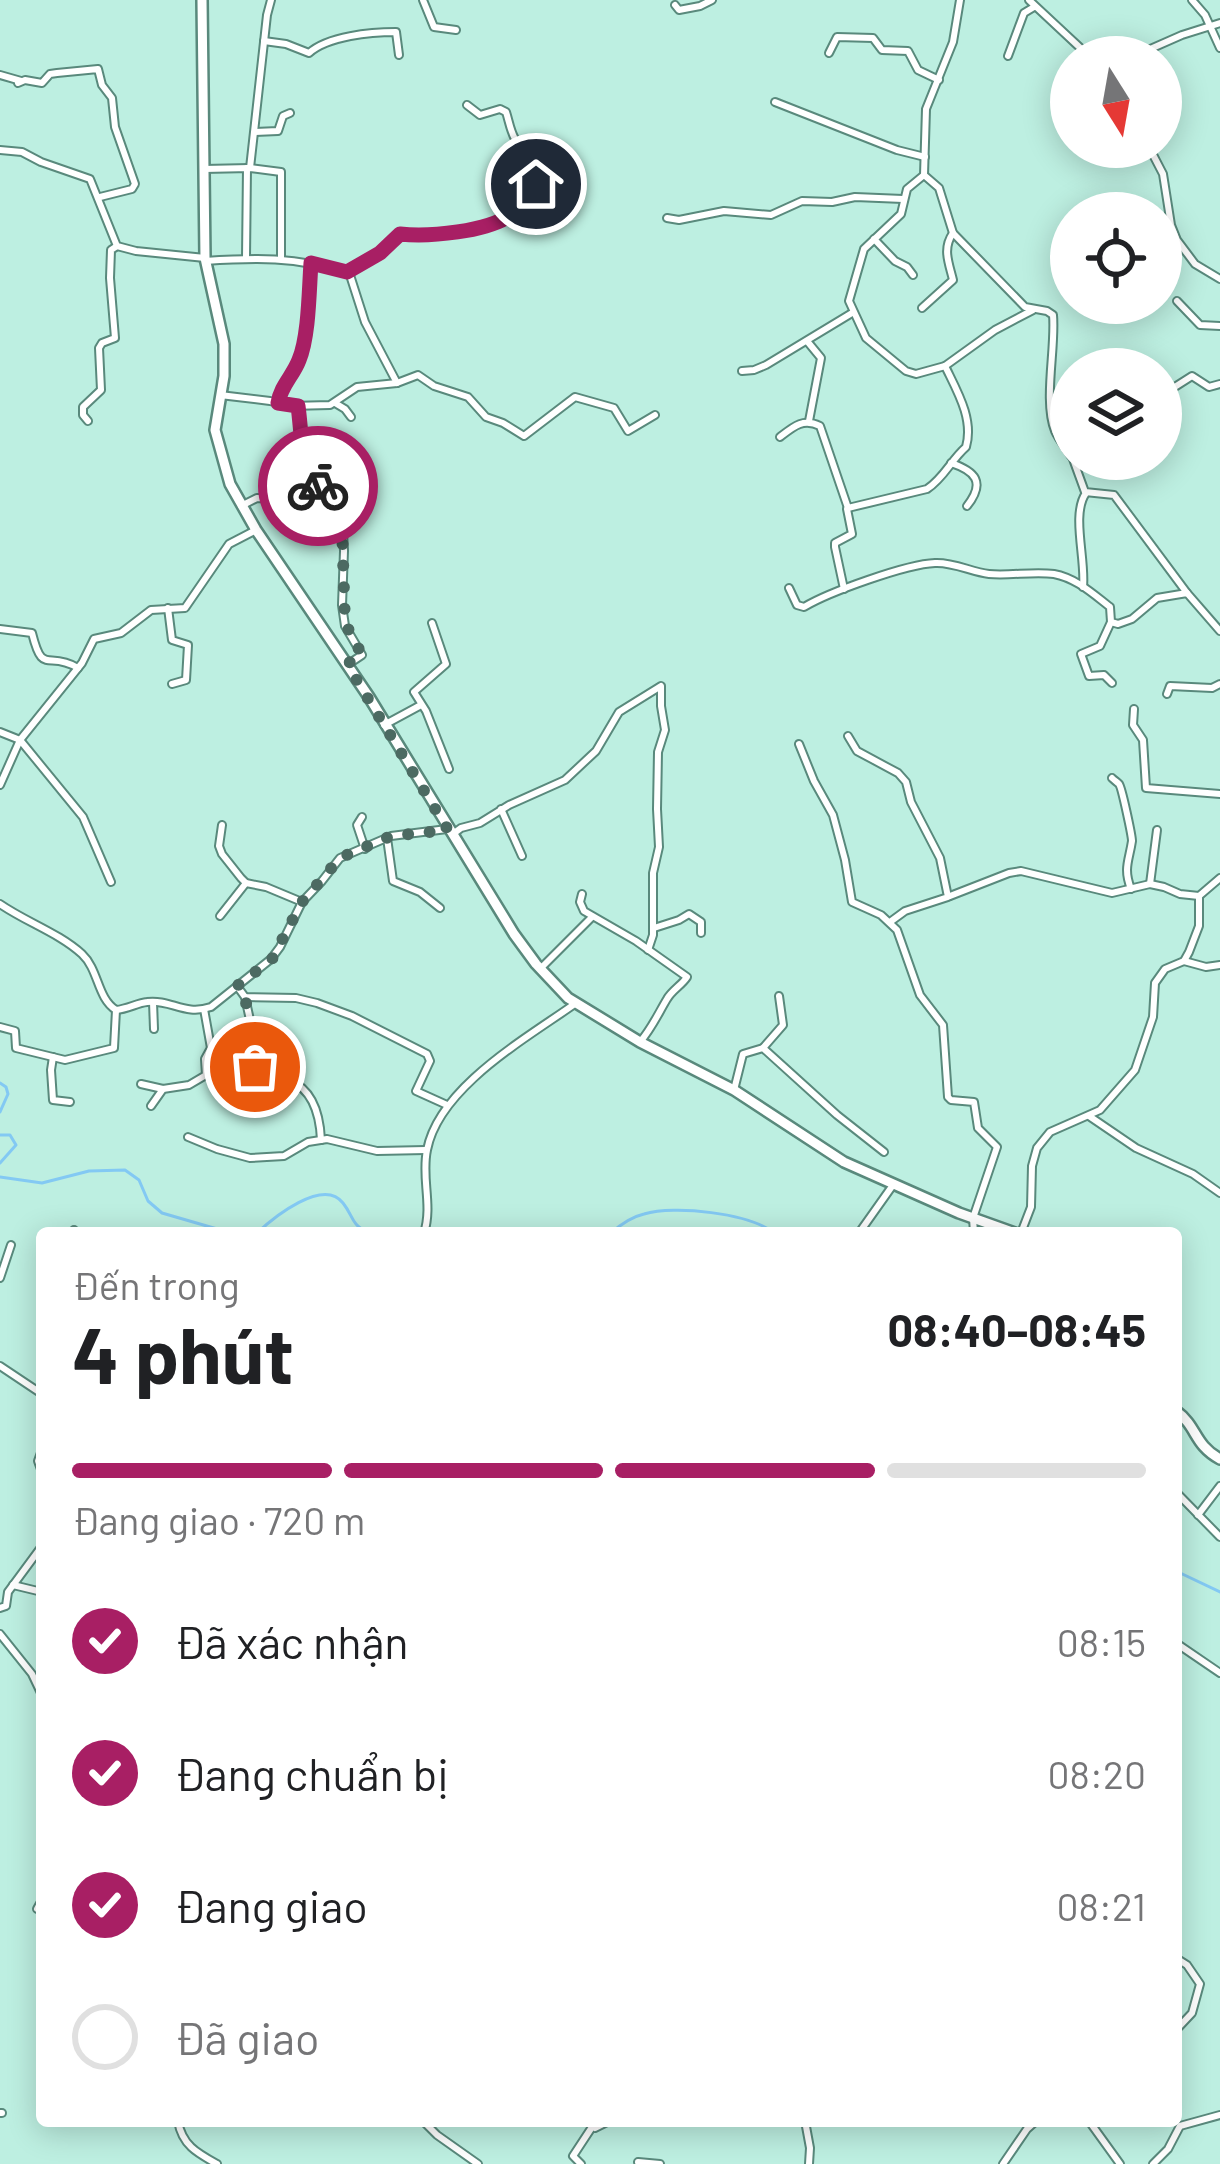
<!DOCTYPE html>
<html lang="vi">
<meta charset="utf-8">
<style>
body{margin:0;font-family:Barlow,sans-serif;background:#f2f2f2;color:#202124;height:100vh;display:flex;flex-direction:column;font-size:45px;white-space:nowrap}
*{box-sizing:border-box;margin:0}
p{font-size:39px;color:#757577}
.icon{flex:none;width:66px;height:66px;fill:none;stroke:currentColor;stroke-width:2;stroke-linecap:round;stroke-linejoin:round}
.map{position:relative;flex:1;overflow:hidden}
.sheet{position:absolute;left:36px;top:1227px;width:1146px;height:900px;display:flex;flex-direction:column;background:#fff;border-radius:12px;box-shadow:0 6px 30px #0003}
.sheet>*{flex:none}
.needle{width:78px;rotate:169deg}
.fabs{position:absolute;left:1050px;top:36px;display:grid;gap:24px}
.fabs a{display:grid;place-items:center;width:132px;height:132px;border-radius:50%;background:#fff;box-shadow:0 6px 30px #0003;font-size:60px}
.pin{position:absolute;display:grid;place-items:center;width:102px;height:102px;color:#fff;margin:-51px;border:6px solid #fff;border-radius:50%;box-shadow:0 3px 12px #0007}
.courier{position:absolute;display:grid;place-items:center;width:120px;height:120px;margin:-60px;border:9px solid #a81f64;border-radius:50%;background:#fff;color:#222;box-shadow:0 3px 15px #0007}
.head em{font-style:normal;font-weight:700}
.head div{display:flex;flex-direction:column-reverse}
.head{display:flex;align-items:center;justify-content:space-between;height:204px;padding:0 36px}
h1{font-size:78px;font-weight:700;line-height:90px}
.bar{display:grid;grid-template-columns:repeat(4,1fr);gap:18px 12px;align-content:center;height:144px;padding:0 36px}
.bar i{height:15px;border-radius:9px;background:#e0e0e0}
.bar .selected{background:#a81f64}
.bar p{grid-column:span 4}
ol{padding:0 36px;list-style:none}
li{display:flex;align-items:center;gap:36px;height:132px}
li p{margin-inline-start:auto}
li .icon{padding:12px;border-radius:50%;background:#a81f64;color:#fff;stroke-width:4}
li:last-child{color:#757577}
li i{width:66px;height:66px;border:6px solid #e0e0e0;border-radius:50%}
.map>svg:first-child{display:block}
.lines{fill:none;stroke-linecap:round;stroke-linejoin:round}
.stream{stroke:#83c9f3;stroke-width:3}
.minor-casing{stroke:#59897c;stroke-width:10}
.tertiary-casing{stroke:#59897c;stroke-width:14}
.minor{stroke:#fff;stroke-width:6}
.tertiary{stroke:#fff;stroke-width:9}
.done{stroke:#4c6a62;stroke-width:12;stroke-dasharray:0 21.6}
.route{stroke:#a81f64;stroke-width:15}
</style>
<div class="map">
<svg width="1220" height="2164" viewBox="0 0 1220 2164">
<rect width="100%" height="100%" fill="#bdefe1"/>
<g class="lines">
<g class="stream">
<path d="M0 1083 6 1087 8 1094 0 1112"/>
<path d="M0 1135H10L16 1145 0 1163"/>
<path d="M0 1177 42 1183 89 1171 125 1170 139 1180 148 1201 162 1213 231 1233"/>
<path d="M257 1233C273 1218 323 1177 343 1203 354 1217 350 1223 368 1233"/>
<path d="M611 1233C620 1225 631 1217 644 1214 675 1205 749 1213 774 1233"/>
<path d="M1176 1571 1220 1592"/>
</g>
<g class="minor-casing">
<g id="minor">
<path d="M423 0 434 27 456 30"/>
<path d="M1029 0 1090 57"/>
<path d="M1192 0 1205 15 1220 48"/>
<path d="M675 5 679 10 700 6 712 0"/>
<path d="M264 41 286 44 309 53C328 36 371 32 396 32L399 55"/>
<path d="M829 53 837 37 873 38 882 50 908 51 918 70 939 80"/>
<path d="M1008 56 1024 13 1034 7"/>
<path d="M1132 57 1182 35 1220 23"/>
<path d="M0 75 21 81"/>
<path d="M18 83 25 80 42 83 50 74 57 73 98 69 102 85 112 98 115 127 135 184 132 189 100 197"/>
<path d="M775 102 897 150 925 157"/>
<path d="M255 132 278 131 283 116 290 113"/>
<path d="M1149 147 1163 174 1171 225 1177 240 1195 264 1220 279"/>
<path d="M0 150 22 152 41 162 90 179 117 246 136 251 205 258"/>
<path d="M250 168 267 15 271 0"/>
<path d="M204 169 250 168 281 172V259"/>
<path d="M924 175 939 188 953 233 1025 307 1047 311 1053 315C1056 348 1043 401 1055 431 1059 440 1066 448 1071 456"/>
<path d="M667 218 679 220 724 211 771 215 802 201 832 202 855 197 903 199"/>
<path d="M1161 235 1173 233"/>
<path d="M874 239 895 261 907 267 913 275"/>
<path d="M246 258 247 168"/>
<path d="M205 261C253 258 298 256 344 273L370 260 400 234C435 237 535 228 537 178 538 160 523 153 515 139 510 130 509 121 506 112L500 109 480 115 467 105"/>
<path d="M349 272 365 322 397 383"/>
<path d="M1177 301 1200 325 1220 326"/>
<path d="M922 308 953 280C949 263 942 249 953 233"/>
<path d="M807 341 821 358 809 421"/>
<path d="M945 366 995 330 1033 310"/>
<path d="M742 371 754 370 766 365 852 313"/>
<path d="M1161 390H1170L1192 376 1209 387 1220 384"/>
<path d="M220 395 270 401 290 406 330 405 357 387 397 383 418 375 434 386 468 397 486 417 503 423 524 436 575 397 614 408 628 431 655 415"/>
<path d="M278 402C281 385 293 375 299 360 308 334 309 291 311 263"/>
<path d="M335 403 345 409 351 417"/>
<path d="M298 406C301 427 299 479 322 488 328 491 335 491 341 494L344 551 342 605 345 626 362 655 347 665"/>
<path d="M88 421 83 415V407L101 390 99 348 102 343 115 338 110 278 111 250 117 246"/>
<path d="M780 437C794 426 803 418 820 426L848 508 927 489C944 478 951 460 966 447 974 419 957 391 945 366L916 374 906 371 866 338 849 301 864 249 901 214 907 189 924 175 926 109 953 42 960 0"/>
<path d="M1073 459 1085 492 1114 495 1187 593"/>
<path d="M951 463C975 471 986 482 967 506"/>
<path d="M241 506 257 498 295 499 300 506"/>
<path d="M1083 587C1086 559 1071 514 1086 493"/>
<path d="M789 588 797 605 804 607C829 592 907 564 935 563 954 562 971 572 989 574 1011 576 1033 571 1054 574 1076 578 1093 594 1110 607L1111 622 1118 624 1132 619 1157 598 1187 593 1220 631"/>
<path d="M844 589 835 547V543L852 534 847 509"/>
<path d="M168 608 172 640 188 645 186 680 172 684"/>
<path d="M1111 622 1100 646 1081 654 1089 676 1104 675 1112 683"/>
<path d="M432 623 446 664 414 692 426 711 449 769"/>
<path d="M0 629 32 633C43 677 47 650 78 668"/>
<path d="M1167 694 1170 686 1212 688 1220 684"/>
<path d="M1134 709 1133 725 1143 740 1146 788 1220 794"/>
<path d="M384 725 421 705"/>
<path d="M0 732 20 740 83 817 111 882"/>
<path d="M848 736 857 751 898 773 906 782 911 802 940 858 948 897 905 911 890 922"/>
<path d="M799 744 814 781 833 815 845 860 852 902 881 915 897 930 920 995 943 1025 948 1097 951 1100 974 1102 978 1128 997 1147 973 1218 974 1233"/>
<path d="M1112 778C1114 780 1117 782 1119 784 1122 788 1132 836 1132 841 1129 861 1123 868 1131 889"/>
<path d="M0 785 20 740 82 663 94 639 121 633 151 610 185 608 229 544 256 530"/>
<path d="M501 809 522 856"/>
<path d="M362 817 357 825 365 849"/>
<path d="M222 825 219 846 222 854 241 878 246 883 266 887 302 902"/>
<path d="M453 834 461 828 480 823 509 805 565 780 596 751 619 712 661 686V706L665 730 658 752 657 809 659 847 653 873V935L648 950"/>
<path d="M387 838 393 881 420 892 440 908"/>
<path d="M1150 884 1157 830"/>
<path d="M582 894 580 902 584 911 636 941 687 977C682 985 672 990 667 999 658 1014 652 1028 640 1042"/>
<path d="M950 896 1009 873 1021 871 1112 893 1150 884 1164 887 1180 894 1199 896"/>
<path d="M0 904C26 922 59 933 82 954 99 970 97 998 116 1010 128 1009 137 1003 147 1002 171 999 184 1016 211 1007L271 959 280 947 302 902 322 881 340 858 391 836 447 829"/>
<path d="M220 916 246 883"/>
<path d="M654 928 679 920 689 914 701 922V933"/>
<path d="M1184 961 1206 967 1220 965"/>
<path d="M540 969 592 917"/>
<path d="M237 986 245 997 296 998 317 1003 352 1016 427 1054 430 1061 416 1091 447 1105"/>
<path d="M245 997 255 1043 252 1063C263 1073 276 1075 289 1080 314 1090 320 1116 321 1140"/>
<path d="M153 1002 154 1029"/>
<path d="M0 1027 15 1031 16 1048 65 1060 114 1048 116 1010"/>
<path d="M763 1048 783 1025 779 996"/>
<path d="M53 1057 51 1070 53 1100 70 1102"/>
<path d="M141 1084 163 1089"/>
<path d="M734 1090 743 1054 763 1048 837 1115 884 1152"/>
<path d="M151 1106 163 1089 189 1085 206 1075 205 1059 211 1048 204 1009"/>
<path d="M1089 1116 1136 1148 1193 1174 1220 1193"/>
<path d="M188 1137 217 1149 250 1158 284 1156 308 1142 327 1139 377 1151 426 1150"/>
<path d="M74 1233V1230"/>
<path d="M424 1233C433 1205 421 1178 427 1150 439 1087 527 1038 576 1003"/>
<path d="M859 1233 893 1185"/>
<path d="M1021 1233 1031 1207 1032 1166 1037 1148 1050 1132 1100 1110 1135 1070 1153 1017 1155 983 1165 969 1184 961 1189 952 1199 926V896L1220 878"/>
<path d="M0 1278 11 1245"/>
<path d="M0 1366 42 1394"/>
<path d="M42 1450 38 1461 42 1472"/>
<path d="M1176 1492 1220 1537"/>
<path d="M1198 1515 1220 1486"/>
<path d="M13 1585 42 1592"/>
<path d="M0 1608 6 1606 8 1592 42 1546"/>
<path d="M0 1634 32 1674 42 1695"/>
<path d="M1176 1643 1220 1673"/>
<path d="M37 1909 42 1900"/>
<path d="M1176 1958 1187 1965 1200 1984 1192 2013 1176 2030"/>
<path d="M0 2113H2"/>
<path d="M178 2121C182 2145 197 2153 217 2164"/>
<path d="M423 2121 437 2135 478 2164"/>
<path d="M805 2121 810 2148 809 2164"/>
<path d="M1089 2121 1120 2164"/>
<path d="M595 2128 609 2121"/>
<path d="M638 2162 660 2164"/>
<path d="M581 2164 573 2156 596 2121"/>
<path d="M1003 2164 1027 2129 1036 2121"/>
<path d="M1153 2164 1168 2149 1180 2126 1220 2115"/>
</g>
</g>
<g class="tertiary-casing">
<g id="tertiary">
<path d="M202 0 205 258 224 344V376L215 430 230 484 256 530 369 697 514 934 536 964 568 998 640 1042 734 1090 844 1162 959 1213 1015 1233"/>
<path d="M1176 1411C1198 1427 1193 1444 1220 1459"/>
</g>
</g>
<use href="#minor" class="minor"/>
<use href="#tertiary" class="tertiary"/>
</g>
<g class="lines">
<path class="done" d="M255 1067C253 1061 255 1054 255 1047 255 1029 248 1001 237 986L272 959 302 902 340 858 391 836 448 830 347 664 362 655 345 623 341 494 318 486"/>
<path class="route" d="M318 486C300 462 302 435 298 406L278 403C281 385 293 376 299 360 309 336 309 290 311 263L347 272 380 253 400 234C429 237 487 232 512 214 523 206 530 196 536 184"/>
</g>
</svg>
<div class="fabs">
<a><svg class="needle" viewBox="-14 -14 28 28"><path d="M0-13l5 13h-10z" fill="#e53935"/><path d="M0 13l5-13h-10z" fill="#757577"/></svg></a>
<a><svg class="icon" aria-label="locate" viewBox="0 0 24 24"><circle cx="12" cy="12" r="6"/><path d="M12 2v4M12 18v4M2 12h4M18 12h4"/></svg></a>
<a><svg class="icon" aria-label="layers" viewBox="0 0 24 24"><path d="M12 4l9 5-9 5-9-5zM3 14l9 5 9-5"/></svg></a>
</div>
<div class="pin" style="left:255px;top:1067px;background:#ea580c"><svg class="icon" aria-label="bag" viewBox="0 0 24 24"><path d="M5 8h14l-1 12H6zM9 8a3 3 0 0 1 6 0"/></svg></div>
<div class="pin" style="left:536px;top:184px;background:#1f2937"><svg class="icon" aria-label="home" viewBox="0 0 24 24"><path d="M3 11l9-7 9 7M6 9v11h12V9"/></svg></div>
<div class="courier" style="left:318px;top:486px"><svg class="icon" aria-label="bike" viewBox="0 0 24 24"><circle cx="6" cy="16" r="4"/><circle cx="18" cy="16" r="4"/><path d="M6 16l4-8h5l3 8M10 8l3 8H6M13 5h3"/></svg></div>
<section class="sheet">
<div class="head"><div><h1>4 phút</h1><p>Đến trong</p></div><em>08:40–08:45</em></div>
<div class="bar"><i class="selected"></i><i class="selected"></i><i class="selected"></i><i></i><p>Đang giao · 720 m</p></div>
<ol>
<li><svg class="icon" aria-label="check" viewBox="0 0 24 24"><path d="M5 12l5 5 9-10"/></svg>Đã xác nhận<p>08:15</p></li>
<li><svg class="icon" aria-label="check" viewBox="0 0 24 24"><path d="M5 12l5 5 9-10"/></svg>Đang chuẩn bị<p>08:20</p></li>
<li><svg class="icon" aria-label="check" viewBox="0 0 24 24"><path d="M5 12l5 5 9-10"/></svg>Đang giao<p>08:21</p></li>
<li><i></i>Đã giao</li>
</ol>
</section>
</div>
